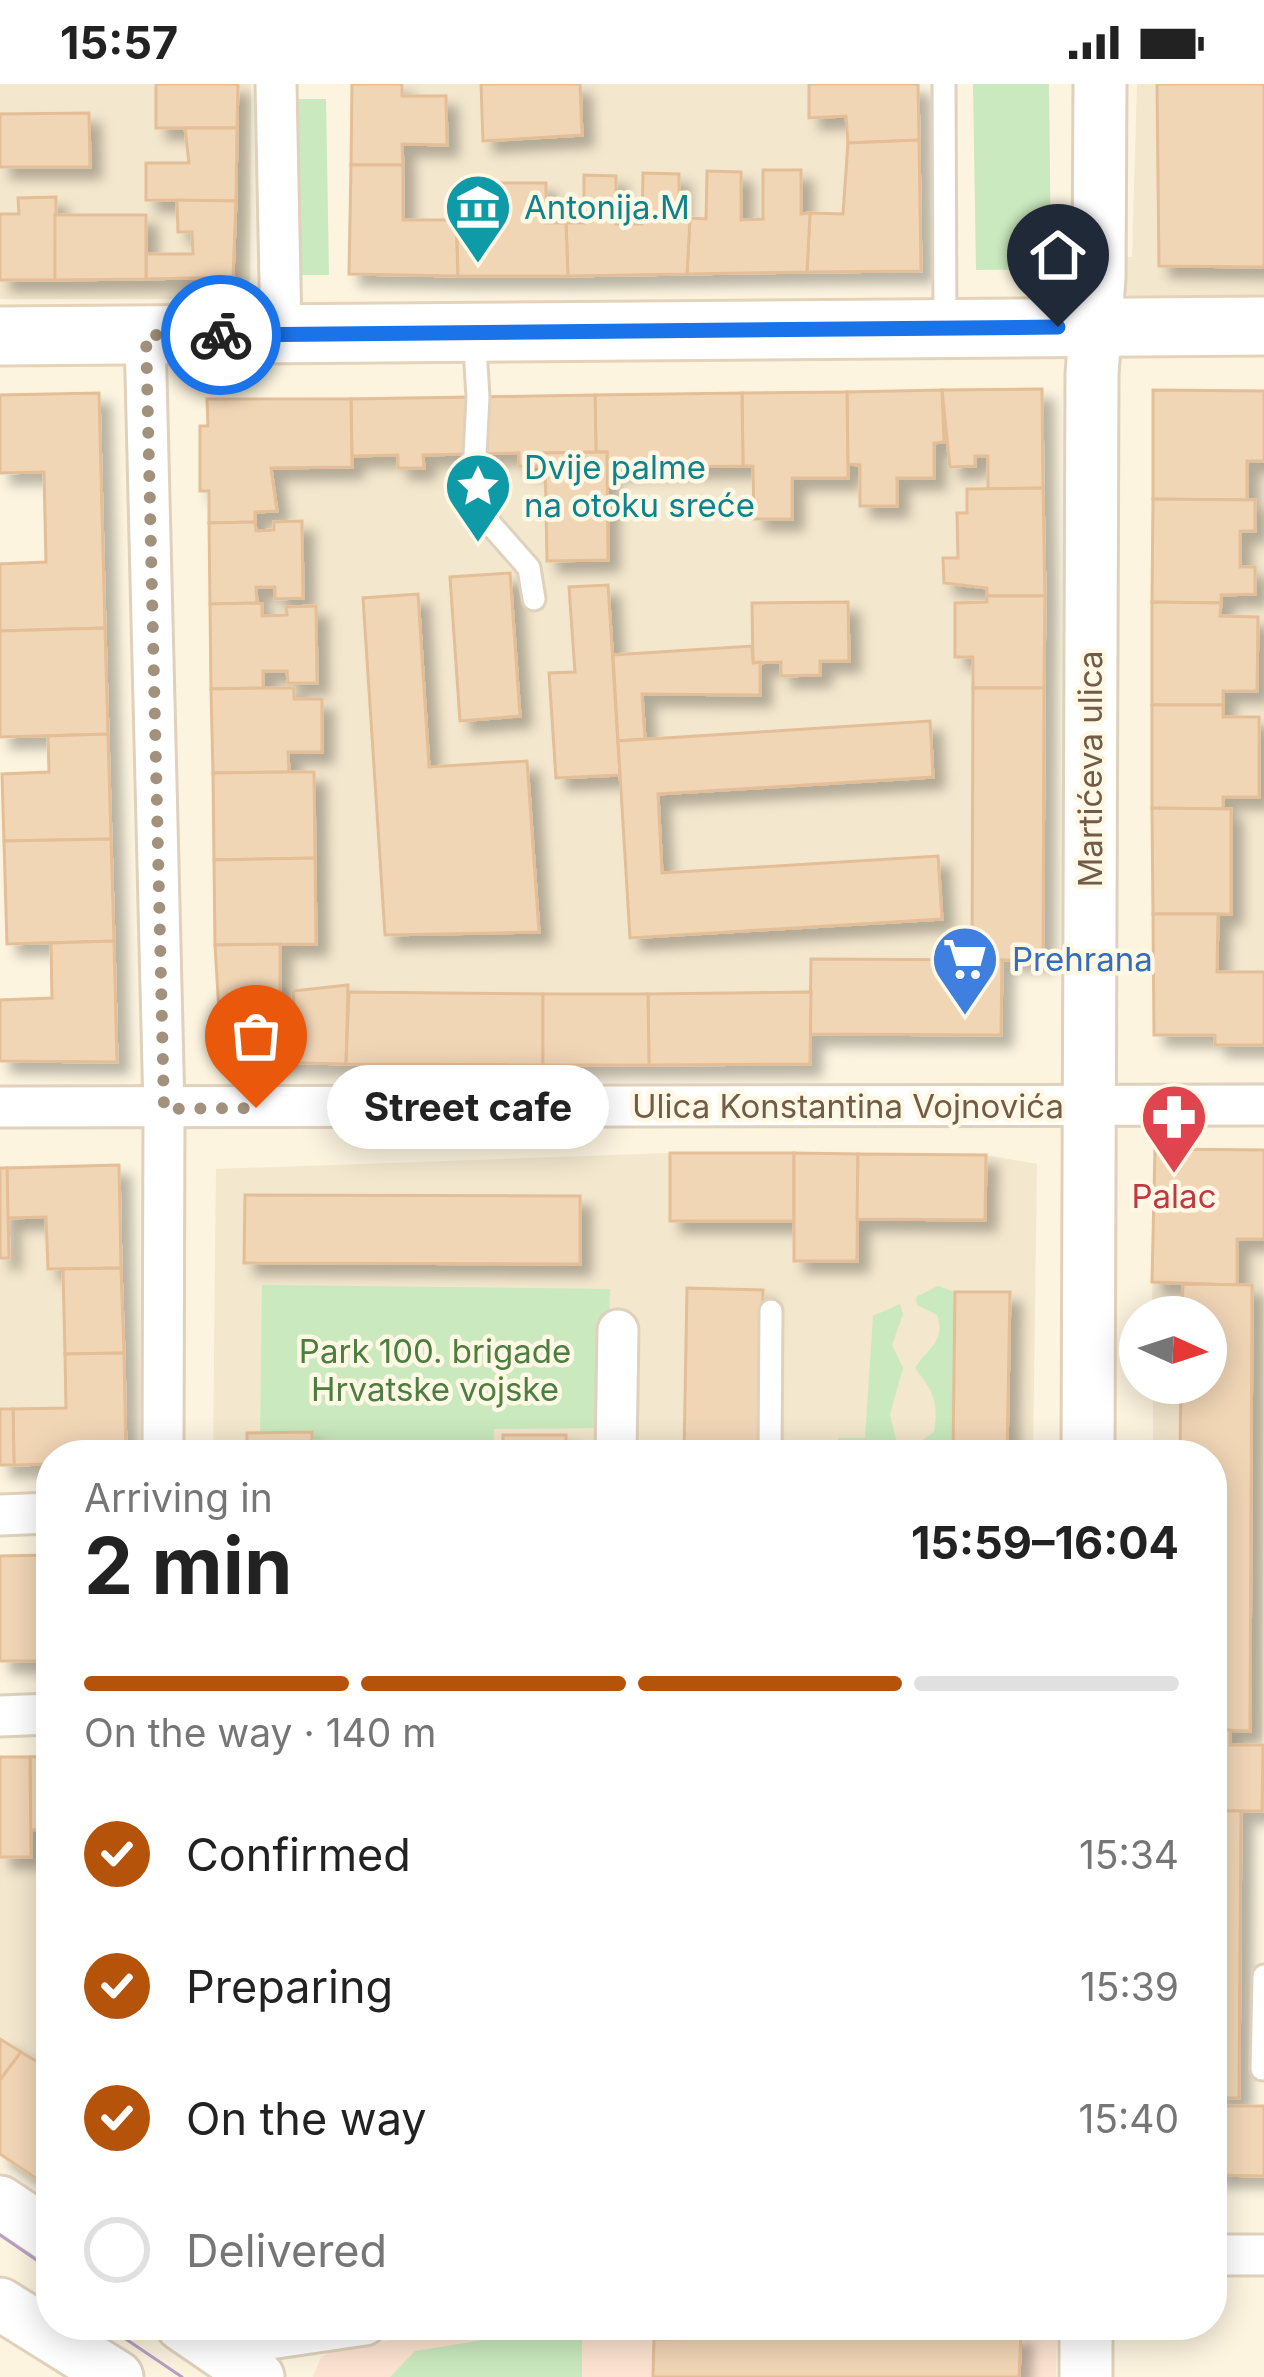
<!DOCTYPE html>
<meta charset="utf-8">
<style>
body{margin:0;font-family:Inter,sans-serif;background:#f2f2f2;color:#222;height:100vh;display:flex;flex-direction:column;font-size:45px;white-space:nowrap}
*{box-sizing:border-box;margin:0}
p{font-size:39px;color:#767676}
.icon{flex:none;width:66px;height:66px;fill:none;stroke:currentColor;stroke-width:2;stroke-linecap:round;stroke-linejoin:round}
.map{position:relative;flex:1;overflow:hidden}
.details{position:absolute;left:36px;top:1356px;width:1191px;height:900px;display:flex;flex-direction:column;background:#fff;border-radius:48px;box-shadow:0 6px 30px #0003}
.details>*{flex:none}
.needle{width:78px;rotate:93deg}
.buttons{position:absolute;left:1119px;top:1212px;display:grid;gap:24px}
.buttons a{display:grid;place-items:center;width:108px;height:108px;border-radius:50%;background:#fff;box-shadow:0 6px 30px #0003;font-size:60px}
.pin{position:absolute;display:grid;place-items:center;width:102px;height:102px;color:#fff;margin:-123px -51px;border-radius:50% 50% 50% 0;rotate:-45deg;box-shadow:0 0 12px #0007}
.pin .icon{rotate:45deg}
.courier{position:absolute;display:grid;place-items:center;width:120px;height:120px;margin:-60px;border:9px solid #1a73e8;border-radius:50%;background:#fff;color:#222;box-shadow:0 3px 15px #0007}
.bubble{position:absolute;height:84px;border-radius:42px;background:#fff;box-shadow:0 6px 30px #0003;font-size:39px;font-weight:700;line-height:84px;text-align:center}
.overview em{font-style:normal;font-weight:700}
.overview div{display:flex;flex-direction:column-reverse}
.overview{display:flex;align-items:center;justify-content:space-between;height:204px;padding:0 48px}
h1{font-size:78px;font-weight:700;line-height:90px}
.bar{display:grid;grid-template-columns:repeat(4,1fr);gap:18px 12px;align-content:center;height:144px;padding:0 48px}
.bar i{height:15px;border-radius:9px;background:#e0e0e0}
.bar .selected{background:#b45309}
.bar p{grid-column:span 4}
ol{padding:0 48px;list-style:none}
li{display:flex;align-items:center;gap:36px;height:132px}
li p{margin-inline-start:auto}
li .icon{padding:12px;border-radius:50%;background:#b45309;color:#fff;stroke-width:4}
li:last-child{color:#767676}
li i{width:66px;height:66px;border:6px solid #e0e0e0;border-radius:50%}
.status{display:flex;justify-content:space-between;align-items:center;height:84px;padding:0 60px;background:#fff;direction:ltr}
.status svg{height:33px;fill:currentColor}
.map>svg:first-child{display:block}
.residential{fill:#f3e7cd}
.commercial{fill:#fde4d2}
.green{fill:#cae9be}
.building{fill:#f1d6b6;stroke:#e4be97;stroke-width:3;filter:url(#shadow)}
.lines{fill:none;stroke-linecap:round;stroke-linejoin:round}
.service-casing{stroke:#dfd1bb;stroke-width:27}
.minor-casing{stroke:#dfd1bb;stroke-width:45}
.tertiary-casing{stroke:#dfd1bb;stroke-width:57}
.secondary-casing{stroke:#e5d3b9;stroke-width:63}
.service{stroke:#fff;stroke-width:21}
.minor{stroke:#fff;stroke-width:39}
.tertiary{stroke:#fff;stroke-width:51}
.secondary{stroke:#fff;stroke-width:57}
.tram{stroke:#b89fc4;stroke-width:3}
.done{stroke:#a2917c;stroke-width:12;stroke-dasharray:0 21.6}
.route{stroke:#1a73e8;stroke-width:15}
.labels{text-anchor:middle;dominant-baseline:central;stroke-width:9;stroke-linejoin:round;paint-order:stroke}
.culture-label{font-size:33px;fill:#0d838f;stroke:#fff8e5;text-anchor:start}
.street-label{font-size:33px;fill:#725c47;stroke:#fff8e5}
.shop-label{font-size:33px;fill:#366cbe;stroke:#fff8e5;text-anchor:start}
.health-label{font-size:33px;fill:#be3a42;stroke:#fff8e5}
.park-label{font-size:33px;fill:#4c7d41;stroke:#fff8e5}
</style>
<div class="status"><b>15:57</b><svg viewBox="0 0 49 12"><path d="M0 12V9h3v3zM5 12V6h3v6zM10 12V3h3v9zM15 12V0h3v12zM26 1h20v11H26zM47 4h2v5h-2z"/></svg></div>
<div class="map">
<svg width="1264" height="2293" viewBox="0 0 1264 2293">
<defs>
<filter id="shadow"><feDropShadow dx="11" dy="11" stdDeviation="6" flood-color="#0004"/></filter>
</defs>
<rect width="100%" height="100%" fill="#fcf4df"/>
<g class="residential">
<path d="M0 0H251L250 201 239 224 187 230 196 215H0Z"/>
<path d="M352 0H918L921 187 349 190Z"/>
<path d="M1137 0H1264V225L1134 217 1126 209 1119 173H1132Z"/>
<path d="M1042 305 1043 876H1002L1001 951 811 950 810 980 222 977 209 408 200 407V342H208L207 315Z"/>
<path d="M1153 306 1264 307V961H1215L1214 951H1154Z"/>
<path d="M1155 1065 1264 1066 1262 1722 1212 1727V1371H1153V1299H1206V1233H1152Z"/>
<path d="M670 1069 986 1071 1037 1080 1033 1371H213L216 1085Z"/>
<path d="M119 1081 126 1371H51V1380L0 1381V1084Z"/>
<path d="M51 1672V2104L0 2070V1673Z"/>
</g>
<path class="commercial" d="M480 2241H1057L1056 2293H313L321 2273 337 2265Z"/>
<g class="green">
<path d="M973 0H1049L1051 185 976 186Z"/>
<path d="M296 15H326L329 191H299Z"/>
<path d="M262 1201 610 1205 606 1344 494 1345 493 1371H351V1357L260 1352Z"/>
<path d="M938 1202 955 1208 953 1371H920L915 1361 934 1348C939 1317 933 1307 915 1284 928 1264 946 1258 937 1231L917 1221 916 1213Z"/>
<path d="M900 1220 903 1230 892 1261 903 1284 890 1330 898 1365 892 1371H838V1354H865L873 1232Z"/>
<path d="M576 2241 582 2245V2293H390L415 2267Z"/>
</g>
<g class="building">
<path d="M156 0H238L237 44H156Z"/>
<path d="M352 0H402V12H446L447 61 402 60 403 81H351Z"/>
<path d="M481 0H580L582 51 483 57Z"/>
<path d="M809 0H918L919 56 848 59 846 32 809 34Z"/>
<path d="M1157 0H1264V183L1159 182Z"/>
<path d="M89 29 90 83H0V30Z"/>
<path d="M185 44H237L236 117 146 116V79H189Z"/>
<path d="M919 56 921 187 807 188 810 129 843 130 848 59Z"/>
<path d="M351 81H403V136H456L458 192 349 190Z"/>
<path d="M763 86H801V130L810 129 807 188 687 190 690 134 706 135 707 87 741 88V136L763 135Z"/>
<path d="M643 89 679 90V134H690L687 190 568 192 566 139H584V91L616 92V140H642Z"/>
<path d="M456 99H546V139H566L568 192H458Z"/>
<path d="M56 113 55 196H0V130H19L18 114Z"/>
<path d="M177 116 236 117 233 193 146 195V170H193L192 148H178Z"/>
<path d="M55 131H146V195L55 196Z"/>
<path d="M1042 305 1043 404 988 405V372H975V382L950 383 942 306Z"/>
<path d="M942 306 944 358 934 359V394H897V422H860V381L848 380 847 308Z"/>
<path d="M1153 306 1264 307V377H1247V416L1153 415Z"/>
<path d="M847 308 848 394H792V435H754L753 382H743L742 309Z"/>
<path d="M99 309 105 544 0 547V480L46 478 44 388 0 389V311Z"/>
<path d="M742 309 743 382 607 384V368H596L595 311Z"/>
<path d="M595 311 596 368 545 369V382H519V369L423 371 424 384H398V371L352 372 351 315Z"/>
<path d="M207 315H351L352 383 271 384 277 427 255 428V438L209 439V407H200V342H208Z"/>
<path d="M607 368 608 476 547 477 545 369Z"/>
<path d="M1043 404 1045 512H987V504L944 499 943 474H958L957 429H967V405Z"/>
<path d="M1153 415 1255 416V447H1240V483H1255V510L1221 511V519L1152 518Z"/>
<path d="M302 437 303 514 275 515V503H256L257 519 210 520 209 439 255 438 256 447 274 446V438Z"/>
<path d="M510 489 520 632 460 637 450 493Z"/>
<path d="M608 501 620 691 556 694 549 589 575 588 569 503Z"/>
<path d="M418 510 429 683 527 677 539 848 385 851 363 514Z"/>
<path d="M987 512H1045L1044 604H973V573H955V519L987 518Z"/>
<path d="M848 518 849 577H820V591L781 592V578L753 579 752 519Z"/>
<path d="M1152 518 1221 519 1220 532 1258 533 1257 607H1223V621H1152Z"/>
<path d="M257 519 262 520V532L287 531 286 523 316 522 317 599H288L287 587H263V604L211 605 210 520Z"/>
<path d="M105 544 108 650 0 653V547Z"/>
<path d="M752 562 753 579 760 578V611L642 610 645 655 618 657 613 571Z"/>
<path d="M263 604H294V615H322V668H288L289 688 213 689 211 605Z"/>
<path d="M973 604H1044L1043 876H972Z"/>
<path d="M1152 621H1223V633H1259V713H1223V725L1152 724Z"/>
<path d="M930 637 933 693 658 710 662 789 938 772 942 835 630 854 618 657Z"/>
<path d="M108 650 111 755 4 757 2 690 49 688 48 652Z"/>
<path d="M289 688H314L315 774 214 776 213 689Z"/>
<path d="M1152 724 1231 725V830H1153Z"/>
<path d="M111 755 114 857 7 860 4 757Z"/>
<path d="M315 774 316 860 215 861 214 776Z"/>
<path d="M1153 830H1218L1217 888H1264V961H1215V951H1154Z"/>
<path d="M114 857 117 978 0 977V916L52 914 51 859Z"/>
<path d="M280 860V922H294L293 907 348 901 346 980 222 977 215 861Z"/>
<path d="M811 875 1002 876 1001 951 810 950Z"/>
<path d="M349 908 543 910V981L346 980Z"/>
<path d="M811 908 810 980 649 981 648 910Z"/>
<path d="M543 910H648L649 981H543Z"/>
<path d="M1155 1065 1264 1066V1155H1237V1201L1152 1198Z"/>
<rect x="670" y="1069" width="124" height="68"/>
<path d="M794 1069 858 1070 857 1177H794Z"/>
<path d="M858 1070 986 1071 985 1136 857 1135Z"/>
<path d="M119 1081 121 1184 48 1185 46 1133 7 1134V1084Z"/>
<path d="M0 1084H7L9 1174H0Z"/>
<path d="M245 1111 580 1112V1180L244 1179Z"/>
<path d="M121 1184 124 1269 65 1270 63 1185Z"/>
<path d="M1183 1200 1252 1201 1250 1647 1212 1646V1371H1180L1181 1299H1206V1233H1182Z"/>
<path d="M687 1204 763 1206 760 1371H684Z"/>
<path d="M955 1208H1010L1007 1371H953Z"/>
<path d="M124 1269 126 1371H51V1380L14 1381 13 1325 66 1324 65 1270Z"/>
<path d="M0 1325H13L14 1381H0Z"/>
<path d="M312 1348V1371H247V1349Z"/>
<rect x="503" y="1351" width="63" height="20"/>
<path d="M51 1471V1577H0V1472Z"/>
<path d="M1212 1646H1230V1661H1263L1262 1727H1212Z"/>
<path d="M51 1672V1745L30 1746V1673Z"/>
<path d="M0 1673H30L31 1773H0Z"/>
<path d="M1212 1727H1241L1239 2014H1212Z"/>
<path d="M0 1955 21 1968 0 1996Z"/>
<path d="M21 1968 51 1986V2081L40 2097 0 2070V1996Z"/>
<path d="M1212 2022H1264V2092L1212 2091Z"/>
<path d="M1021 2250 1019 2293H653L654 2255Z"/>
</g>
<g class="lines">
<g class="service-casing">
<g id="service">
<path d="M944 0 945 243"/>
<path d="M474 248 478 313 473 409 485 434 529 484 534 515"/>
<path d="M770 1371 771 1227"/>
<path d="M1262 1985 1264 1892"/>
</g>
</g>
<g class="minor-casing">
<g id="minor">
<path d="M276 0 281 248"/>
<path d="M145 251 164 1025 163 1371"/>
<path d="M0 1023 1264 1021"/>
<path d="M616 1371 618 1246"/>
<path d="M0 1431 51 1429"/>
<path d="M0 1632 51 1630"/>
<path d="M1212 2171H1264"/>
<path d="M199 2253 263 2256 365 2241"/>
</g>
</g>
<g class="tertiary-casing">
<g id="tertiary">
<path d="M1088 1371 1092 290 1099 194 1100 0"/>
<path d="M0 2118 51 2152"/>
<path d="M0 2220 117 2293"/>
<path d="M182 2241 258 2293"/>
<path d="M1086 2241V2293"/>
</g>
</g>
<g class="secondary-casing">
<path id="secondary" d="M0 252 1264 242"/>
</g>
<use href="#service" class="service"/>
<use href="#minor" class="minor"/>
<use href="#tertiary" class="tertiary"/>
<use href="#secondary" class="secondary"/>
<g class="tram">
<path d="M0 2151 51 2186"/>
<path d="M105 2241 182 2293"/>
</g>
</g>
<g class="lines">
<path class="done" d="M221 251H146L164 1025 256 1024"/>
<path class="route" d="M221 251 1058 243"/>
</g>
<defs>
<g id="museum-pin" transform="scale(3.45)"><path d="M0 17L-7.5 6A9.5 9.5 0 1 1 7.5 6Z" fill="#0f9aa8" stroke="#fff8e5"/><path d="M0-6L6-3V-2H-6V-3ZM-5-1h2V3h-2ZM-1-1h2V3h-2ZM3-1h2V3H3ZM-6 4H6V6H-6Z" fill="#fff"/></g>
<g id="sight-pin" transform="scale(3.45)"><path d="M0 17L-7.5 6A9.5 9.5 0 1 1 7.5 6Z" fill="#0f9aa8" stroke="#fff8e5"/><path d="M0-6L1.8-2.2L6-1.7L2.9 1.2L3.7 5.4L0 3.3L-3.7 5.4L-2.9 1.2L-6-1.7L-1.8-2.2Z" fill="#fff"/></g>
<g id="supermarket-pin" transform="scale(3.45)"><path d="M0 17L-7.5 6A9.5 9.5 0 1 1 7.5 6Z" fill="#3f7fe0" stroke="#fff8e5"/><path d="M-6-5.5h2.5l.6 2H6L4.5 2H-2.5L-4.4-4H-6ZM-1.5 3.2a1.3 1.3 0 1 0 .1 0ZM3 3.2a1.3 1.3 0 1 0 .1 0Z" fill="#fff"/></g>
<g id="pharmacy-pin" transform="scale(3.45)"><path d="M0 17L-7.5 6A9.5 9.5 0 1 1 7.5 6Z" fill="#e0444e" stroke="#fff8e5"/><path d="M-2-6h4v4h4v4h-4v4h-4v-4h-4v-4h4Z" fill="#fff"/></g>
</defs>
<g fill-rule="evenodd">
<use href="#museum-pin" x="478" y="123"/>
<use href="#sight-pin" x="478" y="402"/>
<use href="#supermarket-pin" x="965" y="875"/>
<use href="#pharmacy-pin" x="1174" y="1033"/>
</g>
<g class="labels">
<g class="culture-label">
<text x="524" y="123">Antonija.M</text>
<text x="524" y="383">Dvije palme<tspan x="524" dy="38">na otoku sreće</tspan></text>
</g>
<g class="street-label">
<text transform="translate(1090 685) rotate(-90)">Martićeva ulica</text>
<text x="848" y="1022">Ulica Konstantina Vojnovića</text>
</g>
<g class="shop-label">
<text x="1012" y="875">Prehrana</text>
</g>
<g class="health-label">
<text x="1174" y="1112">Palac</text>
</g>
<g class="park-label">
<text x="435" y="1267">Park 100. brigade<tspan x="435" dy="38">Hrvatske vojske</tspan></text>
</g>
</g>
</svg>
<div class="buttons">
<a><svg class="needle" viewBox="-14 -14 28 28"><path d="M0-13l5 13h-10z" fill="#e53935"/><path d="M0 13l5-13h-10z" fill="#767676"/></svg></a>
</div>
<div class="pin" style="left:256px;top:1024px;background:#ea580c"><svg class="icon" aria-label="bag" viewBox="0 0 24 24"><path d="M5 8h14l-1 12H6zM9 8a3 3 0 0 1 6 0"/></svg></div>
<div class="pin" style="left:1058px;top:243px;background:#1f2937"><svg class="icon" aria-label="home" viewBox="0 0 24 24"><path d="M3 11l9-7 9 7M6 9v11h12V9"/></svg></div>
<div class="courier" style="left:221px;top:251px"><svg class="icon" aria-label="bike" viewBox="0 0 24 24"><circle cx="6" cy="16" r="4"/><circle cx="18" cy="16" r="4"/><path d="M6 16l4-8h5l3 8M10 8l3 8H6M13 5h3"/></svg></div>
<div class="bubble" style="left:327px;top:981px;width:282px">Street cafe</div>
<section class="details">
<div class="overview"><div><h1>2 min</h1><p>Arriving in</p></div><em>15:59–16:04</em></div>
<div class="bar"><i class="selected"></i><i class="selected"></i><i class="selected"></i><i></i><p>On the way · 140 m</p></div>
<ol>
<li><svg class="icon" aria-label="check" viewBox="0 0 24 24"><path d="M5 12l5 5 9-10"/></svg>Confirmed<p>15:34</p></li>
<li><svg class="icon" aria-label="check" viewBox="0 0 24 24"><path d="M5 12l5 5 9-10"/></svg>Preparing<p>15:39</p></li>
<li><svg class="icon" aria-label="check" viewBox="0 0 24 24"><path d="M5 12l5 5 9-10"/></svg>On the way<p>15:40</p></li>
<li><i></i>Delivered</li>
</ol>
</section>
</div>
